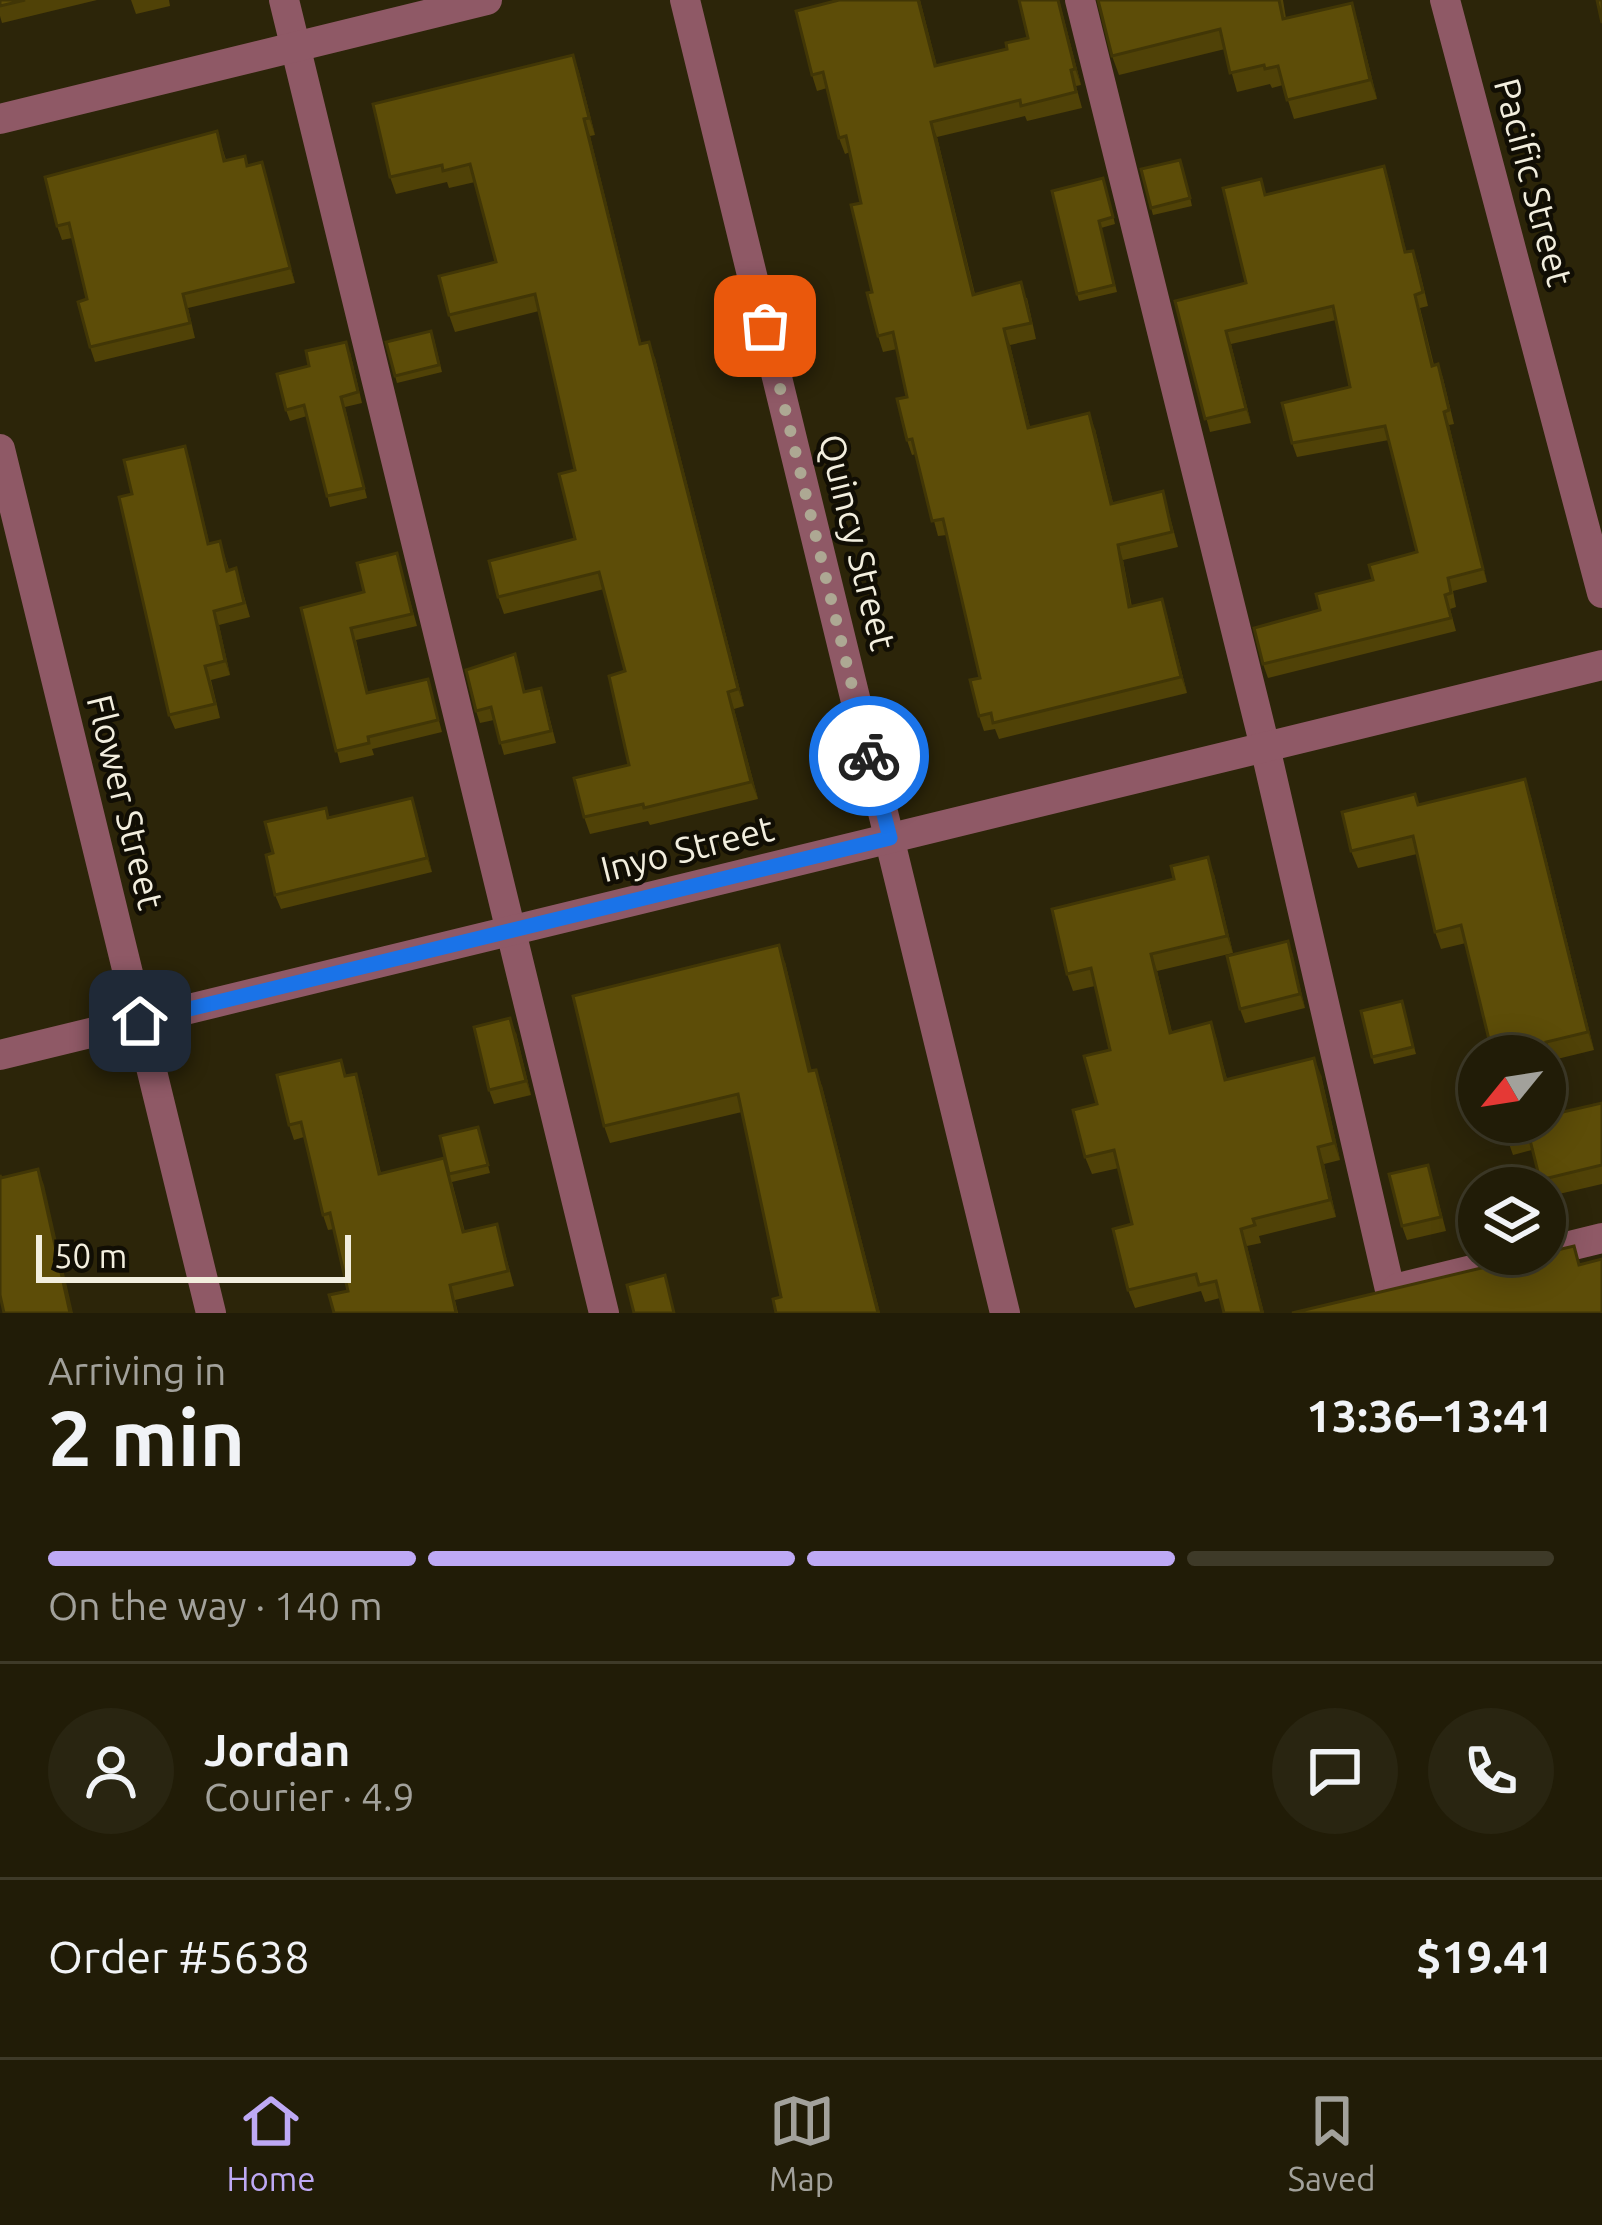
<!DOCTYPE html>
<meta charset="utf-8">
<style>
body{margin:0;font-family:Ubuntu,sans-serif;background:#292511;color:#f1f3f6;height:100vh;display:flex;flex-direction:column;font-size:45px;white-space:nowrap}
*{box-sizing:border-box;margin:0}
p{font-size:39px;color:#a2a19b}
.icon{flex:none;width:66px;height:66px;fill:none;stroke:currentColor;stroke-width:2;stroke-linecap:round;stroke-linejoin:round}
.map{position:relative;height:1313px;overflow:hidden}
.details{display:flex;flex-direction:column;background:#211c07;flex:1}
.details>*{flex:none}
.needle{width:78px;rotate:240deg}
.buttons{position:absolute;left:1458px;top:1035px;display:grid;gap:24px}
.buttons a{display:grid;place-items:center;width:108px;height:108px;border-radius:50%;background:#211c07;box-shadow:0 6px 30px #0003,0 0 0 3px #3e3a28;font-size:60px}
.scale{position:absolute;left:36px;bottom:30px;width:315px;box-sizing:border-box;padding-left:12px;border:6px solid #f2eede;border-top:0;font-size:33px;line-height:42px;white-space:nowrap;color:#f2eede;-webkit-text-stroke:9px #110e04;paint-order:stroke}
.pin{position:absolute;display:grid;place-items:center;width:102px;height:102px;color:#fff;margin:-51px;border-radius:24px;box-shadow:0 6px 18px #0006}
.courier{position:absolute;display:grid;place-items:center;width:120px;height:120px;margin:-60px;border:9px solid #1a73e8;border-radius:50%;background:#fff;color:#222;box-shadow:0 3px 15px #0007}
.headline em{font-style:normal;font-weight:700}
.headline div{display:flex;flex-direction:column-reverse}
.headline{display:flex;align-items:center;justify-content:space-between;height:204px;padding:0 48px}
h1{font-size:78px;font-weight:700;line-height:90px}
.bar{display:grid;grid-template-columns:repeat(4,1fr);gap:18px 12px;align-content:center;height:144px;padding:0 48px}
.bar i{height:15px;border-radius:9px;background:#3e3a28}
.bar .current{background:#bea9f5}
.bar p{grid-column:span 4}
.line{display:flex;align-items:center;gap:30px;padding:0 48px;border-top:3px solid #3e3a28}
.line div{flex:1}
.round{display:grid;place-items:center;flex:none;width:126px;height:126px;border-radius:63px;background:#292511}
.menu{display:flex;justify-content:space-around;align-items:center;height:168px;border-top:3px solid #3e3a28;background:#211c07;font-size:33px;color:#a2a19b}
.menu a{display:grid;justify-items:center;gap:6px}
.menu .current{color:#bea9f5}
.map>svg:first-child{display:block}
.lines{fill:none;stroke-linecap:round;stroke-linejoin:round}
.minor{stroke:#8f5966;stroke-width:30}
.wall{fill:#504207}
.shaded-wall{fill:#413606}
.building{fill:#5d4d08;stroke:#413606;stroke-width:3}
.done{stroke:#ada893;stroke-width:12;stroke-dasharray:0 21.6}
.route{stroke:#1a73e8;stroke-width:15}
.labels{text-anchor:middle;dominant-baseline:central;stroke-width:9;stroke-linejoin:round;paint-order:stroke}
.street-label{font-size:36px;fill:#f2eede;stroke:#110e04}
</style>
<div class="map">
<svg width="1602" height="1313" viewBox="0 0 1602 1313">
<rect width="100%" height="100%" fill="#2c2509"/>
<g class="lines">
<g class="minor">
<path d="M284 0 604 1313"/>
<path d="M685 0 1005 1313"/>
<path d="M1080 0 1265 747 1390 1290"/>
<path d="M1445 0 1602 593"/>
<path d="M0 119 487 0"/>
<path d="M0 449 211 1313"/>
<path d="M0 1055 1602 665"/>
<path d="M1545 1252 1602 1238"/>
<path d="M1398 1288 1538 1254"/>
</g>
</g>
<g class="wall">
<path d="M0 0H97L2 23 0 16Z"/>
<path d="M131 0H169L170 6 136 14Z"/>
<path d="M839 0H920L937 66 1007 49 1028 38 1059 0 1081 85 1076 86 1082 108 1027 121 1025 116 937 137 975 294 1027 298 1036 339 1010 345 1030 427 1095 429 1113 503 1163 491 1178 547 1123 560 1132 607 1167 615 1187 693 999 739 995 729 984 731 979 716 980 678 947 535 938 536 916 454 912 455 907 440V397L897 349 883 352 878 336 861 203 850 152 845 154 839 138 827 88 817 91 812 75Z"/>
<path d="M1098 0H1283L1286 18 1358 22 1377 99 1294 119 1283 85 1272 88 1270 84 1237 92 1225 49 1119 75 1112 56Z"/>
<path d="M573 55 579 72 595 135 590 136 641 343 655 358 744 706 734 709 758 799 650 825 648 821 590 834 584 817 629 765 625 671 604 589 504 614 498 597 575 539V470L539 311 455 332 449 315 496 262 475 182 449 188 447 182 396 194 390 177Z"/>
<path d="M217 131 226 160 245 156 248 166 262 162 295 283 188 308 195 338 95 362 90 347 87 299 72 238 62 240 57 226Z"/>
<path d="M1384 166 1406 252 1413 251 1418 264 1428 306 1420 308 1434 365 1438 364 1443 378 1454 424 1449 425 1487 582 1453 591 1456 607 1450 609 1456 631 1268 678 1263 664 1320 610 1417 552 1389 440 1297 457 1292 443 1350 387 1336 320 1231 344 1251 423 1210 432 1175 301 1246 283 1267 195Z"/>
<path d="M1183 167 1192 206 1153 215 1151 208Z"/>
<path d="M1106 186 1115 224 1101 228 1117 292 1079 301 1077 294Z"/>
<path d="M434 339 442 372 397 383 395 376Z"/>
<path d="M350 352 362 403 345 407 367 498 330 507 307 416 290 421 286 410 309 366Z"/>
<path d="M185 446 209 543 220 541 229 570 236 568 250 617 219 625 230 675 211 680 220 718 175 729 169 715 132 494Z"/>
<path d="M397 553 417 626 356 640 368 693 428 679 442 732 372 749 374 755 340 763 301 608 364 592Z"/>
<path d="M519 666 525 692 545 700 556 743 504 755 494 720 480 723 476 711Z"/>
<path d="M1525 779 1531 797 1594 1050 1553 1060 1565 1112 1602 1103V1184L1546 1197 1545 1188H1543L1540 1180 1532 1150 1513 1155 1507 1138 1545 1122 1466 943 1441 949 1435 932 1417 854 1358 868 1351 851 1419 805Z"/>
<path d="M412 798 432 872 281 909 275 895 273 853 326 808 329 817Z"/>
<path d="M1214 874 1233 953 1157 971 1172 1032 1211 1022 1227 1079 1321 1075 1340 1160 1324 1164 1336 1217 1259 1236 1261 1243 1247 1246 1264 1313H1224L1220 1298 1205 1302 1201 1291 1135 1308 1128 1290 1132 1224 1119 1168 1092 1174 1085 1157 1110 1050 1095 986 1073 991 1067 974Z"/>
<path d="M1288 941 1305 1008 1245 1023 1240 1009Z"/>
<path d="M785 962 811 1071 822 1086 880 1313H776L781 1297 742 1112 610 1143 604 1126Z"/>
<path d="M1402 1001 1416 1054 1374 1064 1372 1057Z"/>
<path d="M516 1033 531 1095 494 1104 489 1090Z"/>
<path d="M347 1076 361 1089 381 1173 444 1158 478 1127 490 1173 452 1182 465 1232 497 1224 514 1286 455 1300 458 1313H334L348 1291 334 1229 328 1230 323 1215 304 1137 294 1140 289 1125Z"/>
<path d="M1433 1180 1446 1231 1407 1240 1402 1226Z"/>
</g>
<g class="shaded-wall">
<path d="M918 0H920L941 82 935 66Z"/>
<path d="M1058 0H1059L1081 85 1075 69Z"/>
<path d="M1352 3 1358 22 1377 99 1370 80Z"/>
<path d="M573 55 579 72 595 135 589 118Z"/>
<path d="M584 119 590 136 646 361 640 344Z"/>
<path d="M931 122 937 137 978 310 973 295Z"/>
<path d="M262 162 267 177 295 283 290 268Z"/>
<path d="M1384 166 1389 180 1410 266 1405 252Z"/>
<path d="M1004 329 1010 345 1034 443 1028 428Z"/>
<path d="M1226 331 1231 344 1251 423 1246 409Z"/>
<path d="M649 342 655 358 744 706 738 689Z"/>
<path d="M1444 412 1449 425 1487 582 1483 569Z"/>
<path d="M1089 413 1095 429 1117 519 1111 504Z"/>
<path d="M185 446 190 460 213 558 208 544Z"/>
<path d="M1118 545 1123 560 1134 623 1129 607Z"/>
<path d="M1162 599 1167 615 1187 693 1181 677Z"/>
<path d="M214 611 219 625 230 675 225 661Z"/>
<path d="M728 692 734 709 758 799 751 782Z"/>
<path d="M1525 779 1531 797 1594 1050 1588 1032Z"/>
<path d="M412 798 417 812 432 872 427 858Z"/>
<path d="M1208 857 1214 874 1233 953 1227 936Z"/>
<path d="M1288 941 1293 955 1305 1008 1300 994Z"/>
<path d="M779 945 785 962 816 1088 809 1071Z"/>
<path d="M1151 954 1157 971 1176 1050 1170 1033Z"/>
<path d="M510 1018 516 1033 531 1095 526 1081Z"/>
<path d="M1211 1022 1217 1039 1231 1097 1225 1080Z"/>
<path d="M1546 1042 1553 1060 1569 1130 1563 1112Z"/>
<path d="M1314 1058 1321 1075 1340 1160 1334 1143Z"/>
<path d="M816 1070 822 1086 880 1313H878Z"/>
<path d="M356 1074 361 1089 384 1189 379 1174Z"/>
<path d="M1318 1147 1324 1164 1336 1217 1330 1200Z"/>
<path d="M38 1169 44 1185 73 1313H70Z"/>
<path d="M1241 1229 1247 1246 1264 1313H1262Z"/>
</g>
<g class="building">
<path d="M0 0H25L0 6Z"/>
<path d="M839 0H918L935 66 1007 49 1006 43 1028 38 1019 0H1058L1075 69 1071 70 1076 92 1021 106 1020 100 931 122 973 295 1021 282 1031 323 1004 329 1028 428 1089 413 1111 504 1163 491 1172 532 1118 545 1129 607 1162 599 1181 677 993 723 991 713 979 716 970 680 980 678 943 519 932 521 912 439 907 440 897 399 907 397 893 332 878 336 867 293 872 292 851 205 861 203 846 136 839 138 823 72 812 75 796 11Z"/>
<path d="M1098 0H1279L1283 19 1352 3 1370 80 1287 100 1278 66 1265 69 1264 65 1230 73 1220 29 1112 56Z"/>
<path d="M1597 0H1602V23Z"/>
<path d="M573 55 589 118 584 119 640 344 649 342 738 689 728 692 751 782 644 808 643 804 584 817 574 778 629 765 609 676 625 671 599 572 498 597 489 561 575 539 559 474 575 470 535 294 449 315 439 276 496 262 470 164 443 171 442 165 390 177 373 104Z"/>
<path d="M217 131 224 161 245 156 247 166 262 162 290 268 183 294 190 323 90 347 78 302 87 299 69 223 57 226 45 177Z"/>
<path d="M1180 160 1190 198 1151 208 1141 169Z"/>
<path d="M1384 166 1405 252 1413 251 1423 292 1415 295 1432 366 1438 364 1449 410 1444 412 1483 569 1448 578 1451 593 1445 595 1451 618 1263 664 1254 628 1320 610 1316 594 1373 580 1369 565 1417 552 1385 426 1292 443 1282 403 1350 387 1333 306 1226 331 1246 409 1205 419 1175 301 1246 283 1223 188 1261 179 1265 195Z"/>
<path d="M1103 178 1113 217 1099 221 1114 285 1077 294 1052 191Z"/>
<path d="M431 331 439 365 395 376 386 342Z"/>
<path d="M346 342 358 392 341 397 364 488 327 496 304 405 286 410 277 374 309 366 306 351Z"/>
<path d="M185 446 208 544 220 541 227 571 236 568 244 603 214 611 225 661 205 666 215 704 169 715 119 497 132 494 124 460Z"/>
<path d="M397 553 412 614 351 628 367 693 428 679 438 720 368 737 369 743 336 751 301 608 364 592 357 563Z"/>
<path d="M515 654 524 692 541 688 551 731 500 743 491 707 476 711 466 670Z"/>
<path d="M1525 779 1588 1032 1546 1042 1563 1112 1602 1103V1165L1540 1180 1528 1132 1507 1138 1503 1122H1545V1056H1493L1461 925 1435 932 1413 836 1351 851 1342 812 1415 794 1418 805Z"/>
<path d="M412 798 427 858 275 895 266 855 273 853 265 822 326 808 328 818Z"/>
<path d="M1208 857 1227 936 1151 954 1170 1033 1211 1022 1225 1080 1314 1058 1334 1143 1318 1147 1330 1200 1253 1219 1255 1225 1241 1229 1262 1313H1224L1216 1281 1199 1285 1196 1274 1128 1290 1113 1229 1132 1224 1114 1150 1085 1157 1073 1110 1097 1104 1084 1056 1110 1050 1091 968 1067 974 1052 909 1174 879 1171 866Z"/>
<path d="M1288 941 1300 994 1240 1009 1227 956Z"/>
<path d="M779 945 809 1071 816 1070 878 1313H776L773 1299 781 1297 738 1094 604 1126 573 996Z"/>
<path d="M1402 1001 1413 1047 1372 1057 1361 1011Z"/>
<path d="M510 1018 526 1081 489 1090 474 1027Z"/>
<path d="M341 1060 345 1076 356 1074 379 1174 444 1158 463 1232 497 1224 508 1271 450 1285 456 1313H334L329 1295 348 1291 330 1213 323 1215 301 1122 289 1125 277 1075Z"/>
<path d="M478 1127 488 1165 449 1174 440 1136Z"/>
<path d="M1428 1165 1441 1217 1402 1226 1389 1174Z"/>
<path d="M38 1169 70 1313H4L0 1295V1175L1 1178Z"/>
<path d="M1574 1246 1579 1265 1602 1259V1313H1292Z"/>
<path d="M665 1275 674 1313H634L627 1285Z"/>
</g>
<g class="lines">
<path class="done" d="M765 326 869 756"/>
<path class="route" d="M140 1021 890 838 869 756"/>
</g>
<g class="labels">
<g class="street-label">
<text transform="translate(1534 182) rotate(75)">Pacific Street</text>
<text transform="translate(858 542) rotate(76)">Quincy Street</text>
<text transform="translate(126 802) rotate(76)">Flower Street</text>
<text transform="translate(687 848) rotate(-14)">Inyo Street</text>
</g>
</g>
</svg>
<div class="buttons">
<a><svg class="needle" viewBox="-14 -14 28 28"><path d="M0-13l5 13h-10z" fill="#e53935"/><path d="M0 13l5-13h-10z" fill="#a2a19b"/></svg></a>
<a><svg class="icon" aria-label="layers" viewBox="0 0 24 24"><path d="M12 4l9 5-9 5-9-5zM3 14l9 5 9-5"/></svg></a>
</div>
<div class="scale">50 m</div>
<div class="pin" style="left:765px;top:326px;background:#ea580c"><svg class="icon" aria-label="bag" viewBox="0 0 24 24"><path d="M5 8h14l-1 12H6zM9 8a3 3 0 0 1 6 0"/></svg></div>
<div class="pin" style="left:140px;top:1021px;background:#1f2937"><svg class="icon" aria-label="home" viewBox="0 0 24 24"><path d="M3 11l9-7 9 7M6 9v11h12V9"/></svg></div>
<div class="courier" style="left:869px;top:756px"><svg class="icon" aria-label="bike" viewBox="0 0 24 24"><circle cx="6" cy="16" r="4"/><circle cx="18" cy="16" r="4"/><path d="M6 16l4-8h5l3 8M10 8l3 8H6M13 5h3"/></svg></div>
</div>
<section class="details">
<div class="headline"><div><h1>2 min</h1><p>Arriving in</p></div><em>13:36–13:41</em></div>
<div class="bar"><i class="current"></i><i class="current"></i><i class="current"></i><i></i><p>On the way · 140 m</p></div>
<div class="line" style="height:216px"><a class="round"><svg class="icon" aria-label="person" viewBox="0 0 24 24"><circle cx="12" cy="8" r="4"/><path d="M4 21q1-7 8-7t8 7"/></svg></a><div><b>Jordan</b><p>Courier · 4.9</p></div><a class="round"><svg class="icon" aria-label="chat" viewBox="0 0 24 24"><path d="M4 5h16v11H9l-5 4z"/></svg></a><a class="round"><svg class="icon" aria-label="phone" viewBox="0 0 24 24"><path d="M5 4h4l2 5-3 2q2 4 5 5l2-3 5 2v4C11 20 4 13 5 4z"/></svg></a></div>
<div class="line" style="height:156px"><div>Order #5638</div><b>$19.41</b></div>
</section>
<nav class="menu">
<a class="current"><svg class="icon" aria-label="home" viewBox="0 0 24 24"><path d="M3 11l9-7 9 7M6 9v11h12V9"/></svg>Home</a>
<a><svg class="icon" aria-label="map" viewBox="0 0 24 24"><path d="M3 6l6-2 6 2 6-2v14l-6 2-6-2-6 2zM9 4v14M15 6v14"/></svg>Map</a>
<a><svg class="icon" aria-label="saved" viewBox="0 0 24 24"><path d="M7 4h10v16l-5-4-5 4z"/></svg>Saved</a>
</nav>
